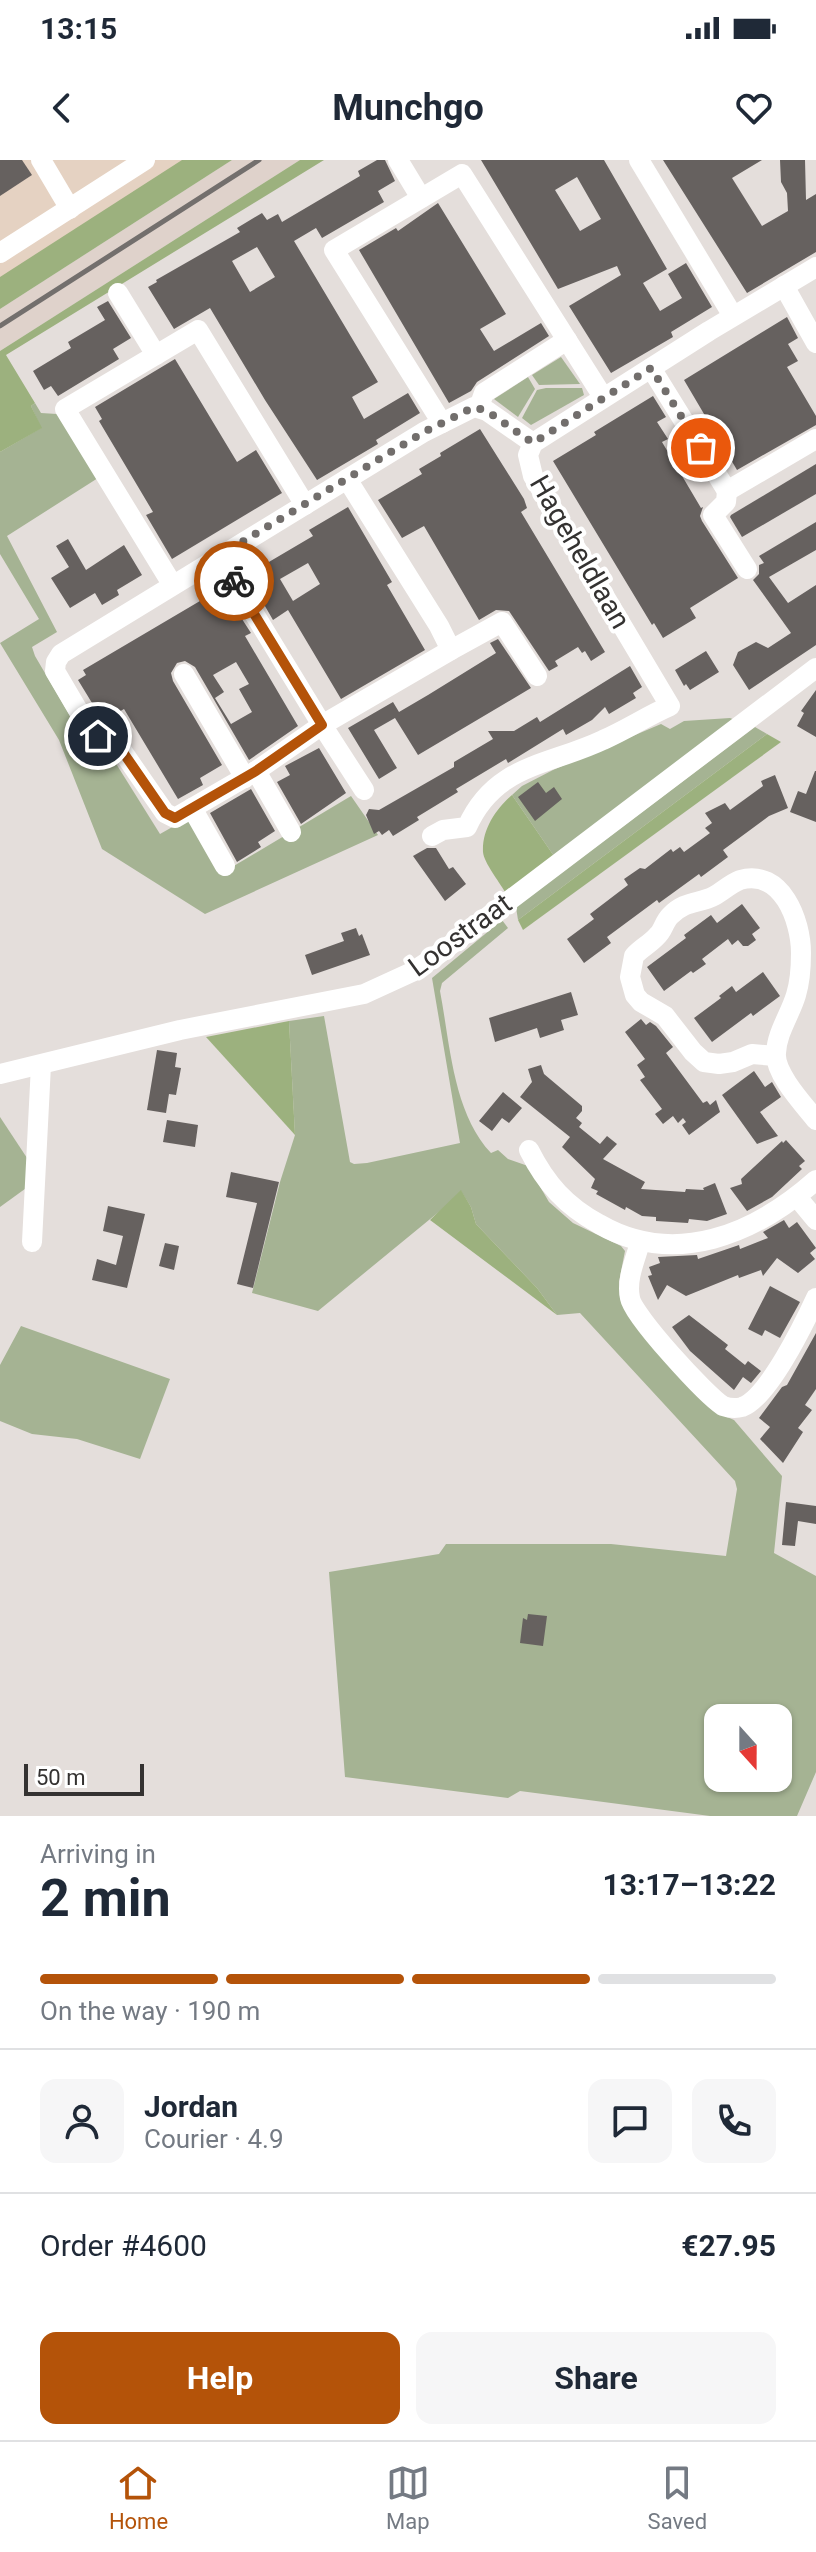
<!DOCTYPE html>
<meta charset="utf-8">
<style>
body{margin:0;font-family:Roboto,sans-serif;background:#f6f6f7;color:#1f2937;height:100vh;display:flex;flex-direction:column;font-size:30px;white-space:nowrap}
*{box-sizing:border-box;margin:0}
p{font-size:26px;color:#747a83}
.icon{flex:none;width:44px;height:44px;fill:none;stroke:currentColor;stroke-width:2;stroke-linecap:round;stroke-linejoin:round}
.map{position:relative;height:1656px;overflow:hidden}
.side{display:flex;flex-direction:column;background:#fff;flex:1}
.side>*{flex:none}
.needle{width:52px;rotate:159deg}
.controls{position:absolute;left:704px;top:1544px;display:grid;gap:16px}
.controls a{display:grid;place-items:center;width:88px;height:88px;border-radius:16px;background:#fff;box-shadow:0 2px 6px #0004;font-size:40px}
.scale{position:absolute;left:24px;bottom:20px;width:120px;box-sizing:border-box;padding-left:8px;border:4px solid #343231;border-top:0;font-size:22px;line-height:28px;white-space:nowrap;color:#343231;-webkit-text-stroke:6px #fff;paint-order:stroke}
.pin{position:absolute;display:grid;place-items:center;width:68px;height:68px;color:#fff;margin:-34px;border:4px solid #fff;border-radius:50%;box-shadow:0 2px 8px #0007}
.courier{position:absolute;display:grid;place-items:center;width:80px;height:80px;margin:-40px;border:6px solid #b45309;border-radius:50%;background:#fff;color:#222;box-shadow:0 2px 10px #0007}
.summary em{font-style:normal;font-weight:700}
.summary div{display:flex;flex-direction:column-reverse}
.summary{display:flex;align-items:center;justify-content:space-between;height:136px;padding:0 40px}
h1{font-size:52px;font-weight:700;line-height:60px}
.bar{display:grid;grid-template-columns:repeat(4,1fr);gap:12px 8px;align-content:center;height:96px;padding:0 40px}
.bar i{height:10px;border-radius:6px;background:#e0e1e3}
.bar .active{background:#b45309}
.bar p{grid-column:span 4}
.line{display:flex;align-items:center;gap:20px;padding:0 40px;border-top:2px solid #e0e1e3}
.line div{flex:1}
.round{display:grid;place-items:center;flex:none;width:84px;height:84px;border-radius:16px;background:#f6f6f7}
.button{display:flex;gap:16px;margin-top:auto;padding:16px 40px}
.button a{flex:1;height:92px;border-radius:16px;background:#b45309;color:#fff;font-size:32px;font-weight:700;line-height:92px;text-align:center}
.button a+a{background:#f6f6f7;color:#1f2937}
.status{display:flex;justify-content:space-between;align-items:center;height:56px;padding:0 40px;background:#fff;direction:ltr}
.status svg{height:22px;fill:currentColor}
header{display:flex;justify-content:space-between;align-items:center;height:104px;padding:0 40px;background:#fff;font-size:36px;font-weight:700}
.tab-bar{display:flex;justify-content:space-around;align-items:center;height:112px;border-top:2px solid #e0e1e3;background:#fff;font-size:22px;color:#747a83}
.tab-bar a{display:grid;justify-items:center;gap:4px}
.tab-bar .active{color:#b45309}
.map>svg:first-child{display:block}
.industrial{fill:#e5d2c2}
.built{fill:#dfd2cb}
.green{fill:#a5b393;fill-rule:evenodd}
.forest{fill:#9cb17e}
.building{fill:#66615f;fill-rule:evenodd}
.lines{fill:none;stroke-linecap:round;stroke-linejoin:round}
.minor{stroke:#fff;stroke-width:20}
.rail{stroke:#736f6d;stroke-width:5}
.done{stroke:#726e6c;stroke-width:8;stroke-dasharray:0 14.4}
.route{stroke:#b45309;stroke-width:10}
.labels{text-anchor:middle;dominant-baseline:central;stroke-width:8;stroke-linejoin:round;paint-order:stroke}
.street-label{font-size:28px;fill:#343231;stroke:#fff}
</style>
<div class="status"><b>13:15</b><svg viewBox="0 0 49 12"><path d="M0 12V9h3v3zM5 12V6h3v6zM10 12V3h3v9zM15 12V0h3v12zM26 1h20v11H26zM47 4h2v5h-2z"/></svg></div>
<header><svg class="icon" aria-label="back" viewBox="0 0 24 24"><path d="M15 5l-7 7 7 7"/></svg>Munchgo<svg class="icon" aria-label="heart" viewBox="0 0 24 24"><path d="M12 20l-8-8c-3-5 5-10 8-4 3-6 11-1 8 4z"/></svg></header>
<div class="map">
<svg width="816" height="1656" viewBox="0 0 816 1656">
<rect width="100%" height="100%" fill="#e4dedb"/>
<path class="industrial" d="M0 0H217L0 132Z"/>
<path class="built" d="M232 0H300L0 191V149Z"/>
<g class="green">
<path d="M561 197 580 224 539 225 532 215Z"/>
<path d="M528 217 535 229 518 257 494 239Z"/>
<path d="M546 228H582L584 235 531 265 522 258 537 230Z"/>
<path d="M35 243 41 253 57 254 98 318 7 376 57 472 32 487 35 496 90 590 110 594 160 674 190 657 222 713 351 636 378 675 205 754 102 689 59 580 0 483 39 459 0 394V292L41 268 31 246Z"/>
<path d="M730 558 738 561 554 696 512 635 522 626 553 610 661 564 670 569 684 561Z"/>
<path d="M755 567 767 574 518 760 516 747Z"/>
<path d="M502 760 508 768 442 823 440 831C450 883 453 953 491 993L498 990 508 999 528 1006 549 1042 573 1063 621 1086 625 1091 619 1122 620 1136 720 1254 734 1260 782 1316 774 1393 816 1416V1612L797 1656H710L520 1631 508 1638 345 1617 329 1412 439 1394 446 1384H611L726 1396 737 1329 735 1321 580 1153 557 1155 537 1128 476 1064 471 1047 461 1031 446 1046 318 1151 252 1133 280 1022 295 975 289 861 324 856 350 1002 354 1004 367 1003 460 983 432 818ZM718 1558H778V1618H718Z"/>
<path d="M0 957 31 1004 29 1026 0 1047Z"/>
<path d="M21 1166 170 1219 140 1299 77 1279 32 1274 0 1261V1205Z"/>
</g>
<g class="forest">
<path d="M182 0H232L0 149V117Z"/>
<path d="M300 0H324L6 195 35 243 31 246 42 268 0 292V191Z"/>
<path d="M767 574 781 582 523 770 518 760Z"/>
<path d="M512 635 554 696 505 732C499 721 484 703 483 692 482 669 496 649 512 635Z"/>
<path d="M289 861 295 975 206 877Z"/>
<path d="M461 1030 471 1047 476 1064 537 1128 557 1155 430 1060Z"/>
</g>
<g class="building">
<path d="M0 0H22L32 15 0 36Z"/>
<path d="M377 0H385L395 21 378 31 384 42 322 78 316 68 294 81 378 222 352 237 364 259 408 233 420 253 376 280 378 284 317 320 265 240 210 148 174 169 148 127 157 122 156 120 240 72 237 68 262 53 267 60 278 54 282 62 360 16 358 11ZM257 87 275 117 250 132 232 101Z"/>
<path d="M481 0H604L667 109 643 123 660 151 682 138 668 114 686 103 712 147 671 172 673 177 611 213 569 146 621 115 617 106 558 129ZM577 17 601 59 580 71 555 30Z"/>
<path d="M663 0H762L732 18 762 66 788 51 787 33 781 22 780 0H805L806 40 816 34V92L747 133Z"/>
<path d="M438 43 506 154 480 169 494 191 541 163 549 176 477 222 471 231 449 243 359 90 396 68 398 71Z"/>
<path d="M108 141 131 178 113 189 119 199 58 236 51 226 44 230 33 211 71 188 68 182 105 160 97 147Z"/>
<path d="M787 157 798 178 788 184 798 201 787 207 816 256V265L737 310 684 220Z"/>
<path d="M175 199 237 302 256 290 282 333 172 399 146 355 153 352 99 261 102 259 95 247Z"/>
<path d="M653 236 666 257 657 262 668 279 662 282 701 348 703 347 700 356 702 361 738 418 690 448 696 458 663 478 654 463 652 465 553 301 596 275 594 272Z"/>
<path d="M480 269 524 339 527 348 521 352 605 492 591 501 585 491 582 493 578 487 555 501 558 506 549 511 509 451 496 450 479 460 424 366 402 378 378 340 422 314 419 309 441 296 440 293Z"/>
<path d="M816 304V334L742 377 730 357 731 355Z"/>
<path d="M348 347 392 422 387 425 425 490 341 539 288 450 273 460 247 415 313 376 309 370ZM308 403 320 424 293 441 280 419Z"/>
<path d="M816 362V390L769 417 788 443 816 425V485L749 530 733 505 738 492 756 482 768 488 791 473 753 420 759 414V405L764 403 759 396Z"/>
<path d="M68 379 86 410 124 385 142 415 117 430 119 435 102 445 95 433 70 448 51 418 69 407 56 386Z"/>
<path d="M222 428 251 473 245 476 298 566 249 600 195 507 185 501 177 503 171 513 173 521 222 605 200 618 203 625 178 639 124 549 103 561 78 520 86 515 83 510ZM236 502 249 524 239 529 252 552 231 564 215 538 224 532 213 515Z"/>
<path d="M498 479 531 528 418 595 395 558 374 570 397 608 379 619 348 568 393 542 399 552 428 535 496 493 490 483Z"/>
<path d="M706 491 719 512 690 530 686 524 684 526 675 510Z"/>
<path d="M630 506 642 527 633 533 636 538 609 554 605 547 592 560 566 575 563 569 508 603 506 599 456 629 458 632 417 657 419 660 393 676 389 670 382 675 379 671 374 674 366 655 369 649 379 650 454 607V602L493 579 488 571H514L537 557 540 562Z"/>
<path d="M816 530V577L797 566 804 553 801 551Z"/>
<path d="M319 588 346 633 301 664 277 622 290 615 285 606Z"/>
<path d="M815 611H816V662L790 652 798 631 806 634Z"/>
<path d="M775 615 788 648 769 656 723 690 728 697 701 717 699 714 659 743 657 740 607 777 611 783 584 803 567 779 594 759 590 754 628 725 624 719 640 708 645 709 671 689 673 692 680 687 684 692 710 673 705 668 712 663 705 653 725 643 730 650 763 626 761 621Z"/>
<path d="M538 622 546 633 554 627 562 639 535 661 518 637Z"/>
<path d="M251 629 275 671 258 682 261 687 237 702 210 653Z"/>
<path d="M427 688H436L449 709 453 707 466 724 445 741 413 696Z"/>
<path d="M742 744 760 768 752 774 756 780 748 786H743L738 780 732 785 728 779 702 799 706 804 693 813 691 811 664 831 647 807 686 778 684 775 711 755 717 763Z"/>
<path d="M356 768 359 776 362 774 370 795 312 815 305 795 344 781 341 773Z"/>
<path d="M763 812 780 836 753 856 751 853 712 882 694 858 721 838 719 836 732 826 736 832Z"/>
<path d="M571 832 578 855 561 860 564 870 540 878 537 868 495 882 489 858Z"/>
<path d="M641 859 646 865 650 862 656 866 673 887 666 893 703 943 707 941 710 945 716 940 720 952 689 975 682 965 686 962 683 958 678 963 673 956 663 964 655 954 662 949 640 920 645 917 637 905 645 899 625 872Z"/>
<path d="M157 890 177 893 175 907 181 908 176 935 169 934 166 953 147 950Z"/>
<path d="M541 905 544 914 582 946V951L576 958 582 963 579 967 600 984 607 976 617 984 603 999 645 1022 641 1029 685 1032 686 1029 704 1030 703 1028 715 1023 727 1054 707 1061 689 1059 688 1063 656 1061V1057L642 1056 626 1047 625 1050 596 1034 598 1031 591 1028 595 1019 562 987 570 977 520 937 532 922 528 909Z"/>
<path d="M754 911 765 927 772 922 781 937 760 952 778 976 757 984 722 935Z"/>
<path d="M503 932 522 948 509 963 502 958 492 971 479 961Z"/>
<path d="M167 960 198 965 195 987 163 982Z"/>
<path d="M786 980 805 1001 799 1006 802 1009 772 1037 747 1051 730 1028 742 1024 741 1019 782 981 783 983Z"/>
<path d="M231 1012 279 1022 253 1128 237 1124 257 1043 226 1037Z"/>
<path d="M108 1046 145 1054 127 1128 92 1120 97 1099 116 1105 123 1076 103 1071Z"/>
<path d="M784 1060 789 1068 797 1062 816 1088 810 1093 815 1099 798 1113 777 1098 763 1116 761 1110 739 1118 738 1115 686 1136 667 1125 658 1140 648 1116 652 1115 649 1107 660 1103 658 1097 697 1095 698 1099 739 1085 740 1089 768 1078 763 1072Z"/>
<path d="M165 1083 179 1086 174 1110 159 1106Z"/>
<path d="M770 1126 800 1142 780 1178 765 1170 762 1176 748 1169Z"/>
<path d="M689 1155 728 1185 725 1189 745 1205 748 1201 761 1211 751 1223 743 1217 734 1230 690 1191 672 1167Z"/>
<path d="M816 1173V1229L805 1245 812 1250 798 1268 803 1272 783 1303 760 1279 770 1267 759 1258 782 1227 787 1225Z"/>
<path d="M786 1342 816 1346V1364L798 1361 795 1386 782 1385Z"/>
<path d="M528 1454 547 1456 543 1486 520 1483 523 1458 527 1460Z"/>
</g>
<g class="lines">
<g class="minor">
<path d="M41 0 70 49"/>
<path d="M398 0 421 38"/>
<path d="M639 0 733 156"/>
<path d="M0 93 145 0"/>
<path d="M784 126 816 183"/>
<path d="M118 133 156 195"/>
<path d="M651 208 727 331 816 279"/>
<path d="M479 247 484 233 567 180"/>
<path d="M442 263 334 90 462 14 603 237"/>
<path d="M727 331 726 342 713 355 747 409"/>
<path d="M219 396 322 565 451 490 439 466 347 319"/>
<path d="M172 424 65 249 198 170 305 345"/>
<path d="M451 490 502 462 537 516"/>
<path d="M184 514 245 618"/>
<path d="M256 611 291 672"/>
<path d="M364 630 322 565 256 611 175 658 165 653 118 585 92 574 55 511 56 502 61 494 424 272 474 247 487 251 533 283"/>
<path d="M192 648 225 706"/>
<path d="M432 676 443 670 467 667C495 604 548 606 603 580 626 570 647 556 670 546L533 316 528 295 533 283 709 171 816 107"/>
<path d="M775 896 752 894 733 902 719 904 704 902 693 892 665 856 641 842 635 835 630 817 634 796C641 788 650 784 657 776 663 771 664 762 670 756 685 740 699 744 714 736 723 731 730 724 740 720 782 708 801 761 801 793 801 807 800 822 796 835 790 855 777 872 776 893 774 913 804 945 816 960"/>
<path d="M0 914 180 870 364 834 412 812 436 796 816 508"/>
<path d="M529 990C546 1024 566 1046 599 1064 675 1108 755 1074 816 1020"/>
<path d="M797 1037 816 1060"/>
<path d="M32 1082 41 905"/>
<path d="M640 1083C635 1100 626 1120 630 1138 633 1156 706 1235 723 1246 729 1248 735 1249 742 1247 768 1238 804 1164 816 1138"/>
</g>
<path class="rail" d="M0 166 259 0"/>
</g>
<g class="lines">
<path class="done" d="M234 421 219 396 424 272 474 247 487 251 533 283 651 208 701 288"/>
<path class="route" d="M98 576 118 585 165 653 175 658 256 611 322 565 234 421"/>
</g>
<g class="labels">
<g class="street-label">
<text transform="translate(580 392) rotate(60)">Hageheldlaan</text>
<text transform="translate(460 775) rotate(-36)">Loostraat</text>
</g>
</g>
</svg>
<div class="controls">
<a><svg class="needle" viewBox="-14 -14 28 28"><path d="M0-13l5 13h-10z" fill="#e53935"/><path d="M0 13l5-13h-10z" fill="#747a83"/></svg></a>
</div>
<div class="scale">50 m</div>
<div class="pin" style="left:701px;top:288px;background:#ea580c"><svg class="icon" aria-label="bag" viewBox="0 0 24 24"><path d="M5 8h14l-1 12H6zM9 8a3 3 0 0 1 6 0"/></svg></div>
<div class="pin" style="left:98px;top:576px;background:#1f2937"><svg class="icon" aria-label="home" viewBox="0 0 24 24"><path d="M3 11l9-7 9 7M6 9v11h12V9"/></svg></div>
<div class="courier" style="left:234px;top:421px"><svg class="icon" aria-label="bike" viewBox="0 0 24 24"><circle cx="6" cy="16" r="4"/><circle cx="18" cy="16" r="4"/><path d="M6 16l4-8h5l3 8M10 8l3 8H6M13 5h3"/></svg></div>
</div>
<section class="side">
<div class="summary"><div><h1>2 min</h1><p>Arriving in</p></div><em>13:17–13:22</em></div>
<div class="bar"><i class="active"></i><i class="active"></i><i class="active"></i><i></i><p>On the way · 190 m</p></div>
<div class="line" style="height:144px"><a class="round"><svg class="icon" aria-label="person" viewBox="0 0 24 24"><circle cx="12" cy="8" r="4"/><path d="M4 21q1-7 8-7t8 7"/></svg></a><div><b>Jordan</b><p>Courier · 4.9</p></div><a class="round"><svg class="icon" aria-label="chat" viewBox="0 0 24 24"><path d="M4 5h16v11H9l-5 4z"/></svg></a><a class="round"><svg class="icon" aria-label="phone" viewBox="0 0 24 24"><path d="M5 4h4l2 5-3 2q2 4 5 5l2-3 5 2v4C11 20 4 13 5 4z"/></svg></a></div>
<div class="line" style="height:104px"><div>Order #4600</div><b>€27.95</b></div>
<div class="button"><a>Help</a><a>Share</a></div>
</section>
<nav class="tab-bar">
<a class="active"><svg class="icon" aria-label="home" viewBox="0 0 24 24"><path d="M3 11l9-7 9 7M6 9v11h12V9"/></svg>Home</a>
<a><svg class="icon" aria-label="map" viewBox="0 0 24 24"><path d="M3 6l6-2 6 2 6-2v14l-6 2-6-2-6 2zM9 4v14M15 6v14"/></svg>Map</a>
<a><svg class="icon" aria-label="saved" viewBox="0 0 24 24"><path d="M7 4h10v16l-5-4-5 4z"/></svg>Saved</a>
</nav>
